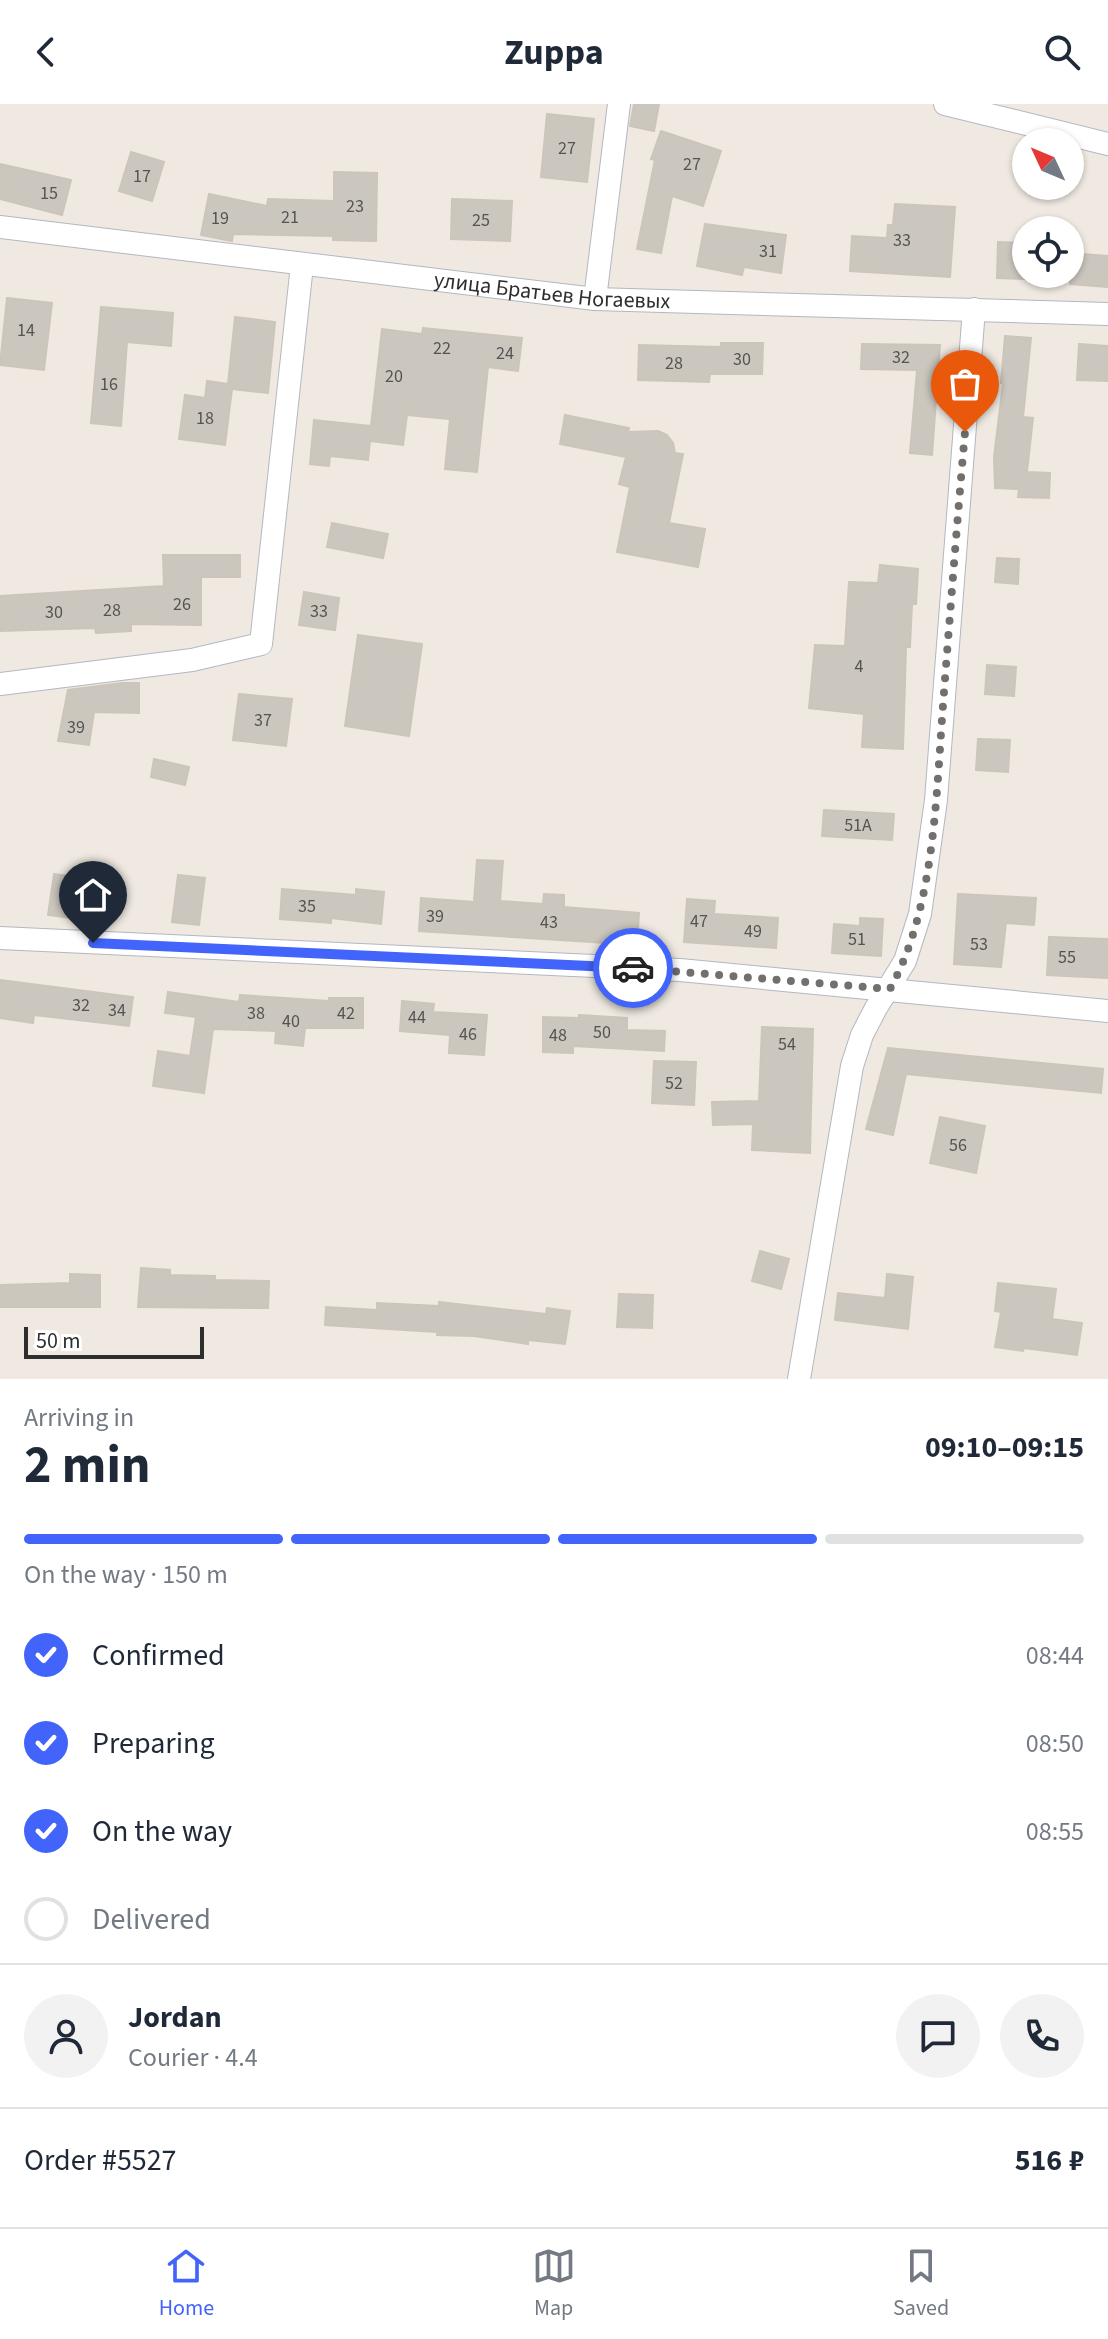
<!DOCTYPE html>
<meta charset="utf-8">
<style>
body{margin:0;font-family:"Source Sans 3",sans-serif;background:#f2f2f3;color:#1f2937;height:100vh;display:flex;flex-direction:column;font-size:30px;white-space:nowrap}
*{box-sizing:border-box;margin:0}
p{font-size:26px;color:#747a83}
.icon{flex:none;width:44px;height:44px;fill:none;stroke:currentColor;stroke-width:2;stroke-linecap:round;stroke-linejoin:round}
.map{position:relative;height:1275px;overflow:hidden}
.side{display:flex;flex-direction:column;background:#fff;flex:1}
.side>*{flex:none}
.needle{width:52px;rotate:314deg}
.tools{position:absolute;left:1012px;top:24px;display:grid;gap:16px}
.tools a{display:grid;place-items:center;width:72px;height:72px;border-radius:50%;background:#fff;box-shadow:0 2px 6px #0004;font-size:40px}
.scale{position:absolute;left:24px;bottom:20px;width:180px;box-sizing:border-box;padding-left:8px;border:4px solid #2e2e2e;border-top:0;font-size:22px;line-height:28px;white-space:nowrap;color:#2e2e2e;-webkit-text-stroke:6px #fff;paint-order:stroke}
.pin{position:absolute;display:grid;place-items:center;width:68px;height:68px;color:#fff;margin:-82px -34px;border-radius:50% 50% 50% 0;rotate:-45deg;box-shadow:0 0 8px #0007}
.pin .icon{rotate:45deg}
.courier{position:absolute;display:grid;place-items:center;width:80px;height:80px;margin:-40px;border:6px solid #4264fb;border-radius:50%;background:#fff;color:#222;box-shadow:0 2px 10px #0007}
.headline em{font-style:normal;font-weight:700}
.headline div{display:flex;flex-direction:column-reverse}
.headline{display:flex;align-items:center;justify-content:space-between;height:136px;padding:0 24px}
h1{font-size:52px;font-weight:700;line-height:60px}
.bar{display:grid;grid-template-columns:repeat(4,1fr);gap:12px 8px;align-content:center;height:96px;padding:0 24px}
.bar i{height:10px;border-radius:6px;background:#e0e1e3}
.bar .on{background:#4264fb}
.bar p{grid-column:span 4}
.line{display:flex;align-items:center;gap:20px;padding:0 24px;border-top:2px solid #e0e1e3}
.line div{flex:1}
.round{display:grid;place-items:center;flex:none;width:84px;height:84px;border-radius:42px;background:#f2f2f3}
ol{padding:0 24px;list-style:none}
li{display:flex;align-items:center;gap:24px;height:88px}
li p{margin-inline-start:auto}
li .icon{padding:8px;border-radius:50%;background:#4264fb;color:#fff;stroke-width:4}
li:last-child{color:#747a83}
li i{width:44px;height:44px;border:4px solid #e0e1e3;border-radius:50%}
header{display:flex;justify-content:space-between;align-items:center;height:104px;padding:0 24px;background:#fff;font-size:36px;font-weight:700}
.tab-bar{display:flex;justify-content:space-around;align-items:center;height:112px;border-top:2px solid #e0e1e3;background:#fff;font-size:22px;color:#747a83}
.tab-bar a{display:grid;justify-items:center;gap:4px}
.tab-bar .on{color:#4264fb}
.map>svg:first-child{display:block}
.building{fill:#cbc7bf;stroke:#cbc5ba;stroke-width:2}
.lines{fill:none;stroke-linecap:round;stroke-linejoin:round}
.minor-casing{stroke:#b4b7c1;stroke-width:24}
.minor{stroke:#fff;stroke-width:22}
.done{stroke:#726f6d;stroke-width:8;stroke-dasharray:0 14.4}
.route{stroke:#4264fb;stroke-width:10}
.labels{text-anchor:middle;dominant-baseline:central;stroke-width:6;stroke-linejoin:round;paint-order:stroke}
.number-label{font-size:18px;fill:#555452}
.street-label{font-size:22px;fill:#2e2e2e;stroke:#fff}
</style>
<header><svg class="icon" aria-label="back" viewBox="0 0 24 24"><path d="M15 5l-7 7 7 7"/></svg>Zuppa<svg class="icon" aria-label="search" viewBox="0 0 24 24"><circle cx="10" cy="10" r="6"/><path d="M15 15l6 6"/></svg></header>
<div class="map">
<svg width="1108" height="1275" viewBox="0 0 1108 1275">
<rect width="100%" height="100%" fill="#efe9e1"/>
<g class="building">
<path d="M634 0H659L654 27 630 22Z"/>
<path d="M547 10 594 15 587 78 541 73Z"/>
<path d="M661 27 721 47 703 102 672 92 661 149 637 145 655 56 651 55Z"/>
<path d="M131 48 164 58 152 97 119 87Z"/>
<path d="M0 60 71 76 62 111 0 95Z"/>
<path d="M334 68 377 69 376 137 333 136V132L233 130 232 137 201 131 209 90 267 102 268 95 334 97Z"/>
<path d="M452 95 512 97 510 137 451 135Z"/>
<path d="M895 100 955 103 950 173 850 167 852 132 887 134 888 121H893Z"/>
<path d="M705 120 786 131 781 169 744 163 742 171 697 162Z"/>
<path d="M998 138 1026 139V175L997 174Z"/>
<path d="M1070 149 1108 152V183L1070 180Z"/>
<path d="M7 194 52 199 44 266 0 261Z"/>
<path d="M101 203 173 209 171 242 127 238 121 322 91 319Z"/>
<path d="M235 213 275 218 268 289 232 285 225 341 179 335 185 291 205 294 207 277 228 280Z"/>
<path d="M423 224 522 234 518 267 488 263 477 368 445 365 450 315 407 311 403 341 370 337 368 356 330 352 329 362 310 360 314 316 371 322 382 225 422 230Z"/>
<path d="M1005 232 1031 234 1023 313 1033 314 1027 368 1050 369 1049 394 1018 393 1019 385 995 384 994 353 1003 279H1001Z"/>
<path d="M721 239H763L762 270H710L709 278 638 276 639 241 721 243Z"/>
<path d="M862 240 940 241 932 351 910 349 917 266 861 265Z"/>
<path d="M1079 240 1108 242V277L1077 276Z"/>
<path d="M565 311 629 324 628 328 658 327 667 331 673 339 675 349 683 350 669 419 705 425 698 463 617 448 630 383 619 380 626 353 560 340Z"/>
<path d="M332 419 388 430 383 454 327 443Z"/>
<path d="M163 451H240V473H201V521L131 520V527L96 529 95 524 0 527V492L164 482Z"/>
<path d="M997 454 1019 455 1018 480 995 478Z"/>
<path d="M880 461 918 465 916 500H912L910 543H906L903 645 862 643 864 610 809 604 815 541 845 542 849 478 878 479Z"/>
<path d="M304 488 339 494 335 526 299 521Z"/>
<path d="M358 531 422 540 409 632 345 622Z"/>
<path d="M987 561 1016 563 1014 592 985 590Z"/>
<path d="M122 579H139V609L94 608 89 641 58 637 68 586Z"/>
<path d="M239 590 292 595 286 642 233 636Z"/>
<path d="M978 635 1010 636 1008 668 976 666Z"/>
<path d="M154 655 189 663 185 681 151 673Z"/>
<path d="M824 706 894 710 892 736 822 732Z"/>
<path d="M477 756 503 757 500 797 543 800 544 790 564 791V803L639 809 637 841 419 827 421 794 474 798Z"/>
<path d="M54 770 84 774 78 815 48 811Z"/>
<path d="M178 771 205 774 199 821 172 818Z"/>
<path d="M282 785 356 791V785L384 788 381 820 331 814V819L280 815Z"/>
<path d="M958 790 1036 794 1034 821 1006 819 1001 863 954 860Z"/>
<path d="M687 795 715 797 714 810 778 814 776 844 684 838Z"/>
<path d="M860 814 883 815 881 852 832 849 834 820 860 822Z"/>
<path d="M1049 833 1108 835V874L1047 871Z"/>
<path d="M0 876 133 893 129 922 34 911 33 919 0 914Z"/>
<path d="M168 888 239 898 240 891 329 897V894H363V924H305L303 942 275 939 276 927 213 925 204 989 153 982 158 947 190 952 196 913 165 909Z"/>
<path d="M402 897 434 900 433 908 487 911 484 951 449 949 450 931 400 927Z"/>
<path d="M579 911 627 914V926L665 927 664 947 573 942V949L543 948V913L579 914Z"/>
<path d="M762 923 813 925 810 1049 752 1046 753 1020 713 1021 712 998 759 997Z"/>
<path d="M888 944 1103 965 1101 989 906 970 893 1031 866 1025Z"/>
<path d="M654 957 696 958 694 1001 652 999Z"/>
<path d="M940 1013 985 1022 976 1069 930 1059Z"/>
<path d="M760 1147 789 1155 781 1185 752 1177Z"/>
<path d="M141 1164 170 1166V1171L215 1172V1176L269 1177 268 1204 138 1203Z"/>
<path d="M70 1170 100 1171V1203H0V1181L70 1179Z"/>
<path d="M887 1170 913 1173 908 1225 835 1216 838 1189 885 1194Z"/>
<path d="M998 1179 1056 1185 1052 1215 1082 1219 1077 1251 1024 1244 1023 1247 995 1243 1001 1208 995 1207Z"/>
<path d="M619 1190 653 1191 652 1224 617 1223Z"/>
<path d="M439 1198 546 1210 547 1204 570 1207 565 1240 528 1236V1240L474 1232 437 1231V1228L325 1221 326 1203 377 1206V1199L439 1202Z"/>
</g>
<g class="lines">
<g class="minor-casing">
<g id="minor">
<path d="M945 0 1108 40"/>
<path id="s1" d="M0 123 595 195 1108 210"/>
<path d="M595 195 619 0"/>
<path d="M0 580 192 556 261 540 302 161"/>
<path d="M0 834 680 866 1108 907"/>
<path d="M799 1275 852 962 862 931 876 904 905 857 920 810 936 696 974 205"/>
</g>
</g>
<use href="#minor" class="minor"/>
</g>
<g class="lines">
<path class="done" d="M633 864 890 885C935 804 936 692 943 601 950 510 957 419 965 328"/>
<path class="route" d="M93 839 633 864"/>
</g>
<g class="labels">
<g class="number-label">
<text x="567" y="44">27</text>
<text x="692" y="60">27</text>
<text x="142" y="72">17</text>
<text x="49" y="89">15</text>
<text x="355" y="102">23</text>
<text x="290" y="113">21</text>
<text x="220" y="114">19</text>
<text x="481" y="116">25</text>
<text x="902" y="136">33</text>
<text x="768" y="147">31</text>
<text x="26" y="226">14</text>
<text x="442" y="244">22</text>
<text x="505" y="249">24</text>
<text x="901" y="253">32</text>
<text x="742" y="255">30</text>
<text x="674" y="259">28</text>
<text x="394" y="272">20</text>
<text x="109" y="280">16</text>
<text x="205" y="314">18</text>
<text x="182" y="500">26</text>
<text x="112" y="506">28</text>
<text x="319" y="507">33</text>
<text x="54" y="508">30</text>
<text x="859" y="562">4</text>
<text x="263" y="616">37</text>
<text x="76" y="623">39</text>
<text x="858" y="721">51А</text>
<text x="307" y="802">35</text>
<text x="435" y="812">39</text>
<text x="699" y="817">47</text>
<text x="549" y="818">43</text>
<text x="753" y="827">49</text>
<text x="857" y="835">51</text>
<text x="979" y="840">53</text>
<text x="1067" y="853">55</text>
<text x="81" y="901">32</text>
<text x="117" y="906">34</text>
<text x="256" y="909">38</text>
<text x="346" y="909">42</text>
<text x="417" y="913">44</text>
<text x="291" y="917">40</text>
<text x="602" y="928">50</text>
<text x="468" y="930">46</text>
<text x="558" y="931">48</text>
<text x="787" y="940">54</text>
<text x="674" y="979">52</text>
<text x="958" y="1041">56</text>
</g>
<g class="street-label">
<text stroke="none"><textPath href="#s1" startOffset="556">улица Братьев Ногаевых</textPath></text>
</g>
</g>
</svg>
<div class="tools">
<a><svg class="needle" viewBox="-14 -14 28 28"><path d="M0-13l5 13h-10z" fill="#e53935"/><path d="M0 13l5-13h-10z" fill="#747a83"/></svg></a>
<a><svg class="icon" aria-label="locate" viewBox="0 0 24 24"><circle cx="12" cy="12" r="6"/><path d="M12 2v4M12 18v4M2 12h4M18 12h4"/></svg></a>
</div>
<div class="scale">50 m</div>
<div class="pin" style="left:965px;top:328px;background:#ea580c"><svg class="icon" aria-label="bag" viewBox="0 0 24 24"><path d="M5 8h14l-1 12H6zM9 8a3 3 0 0 1 6 0"/></svg></div>
<div class="pin" style="left:93px;top:839px;background:#1f2937"><svg class="icon" aria-label="home" viewBox="0 0 24 24"><path d="M3 11l9-7 9 7M6 9v11h12V9"/></svg></div>
<div class="courier" style="left:633px;top:864px"><svg class="icon" aria-label="car" viewBox="0 0 24 24"><path d="M5 17H2v-5l4-1 3-4h7l3 4 3 1v5h-3M9 17h6M6 11h13"/><circle cx="7" cy="17" r="2"/><circle cx="17" cy="17" r="2"/></svg></div>
</div>
<section class="side">
<div class="headline"><div><h1>2 min</h1><p>Arriving in</p></div><em>09:10–09:15</em></div>
<div class="bar"><i class="on"></i><i class="on"></i><i class="on"></i><i></i><p>On the way · 150 m</p></div>
<ol>
<li><svg class="icon" aria-label="check" viewBox="0 0 24 24"><path d="M5 12l5 5 9-10"/></svg>Confirmed<p>08:44</p></li>
<li><svg class="icon" aria-label="check" viewBox="0 0 24 24"><path d="M5 12l5 5 9-10"/></svg>Preparing<p>08:50</p></li>
<li><svg class="icon" aria-label="check" viewBox="0 0 24 24"><path d="M5 12l5 5 9-10"/></svg>On the way<p>08:55</p></li>
<li><i></i>Delivered</li>
</ol>
<div class="line" style="height:144px"><a class="round"><svg class="icon" aria-label="person" viewBox="0 0 24 24"><circle cx="12" cy="8" r="4"/><path d="M4 21q1-7 8-7t8 7"/></svg></a><div><b>Jordan</b><p>Courier · 4.4</p></div><a class="round"><svg class="icon" aria-label="chat" viewBox="0 0 24 24"><path d="M4 5h16v11H9l-5 4z"/></svg></a><a class="round"><svg class="icon" aria-label="phone" viewBox="0 0 24 24"><path d="M5 4h4l2 5-3 2q2 4 5 5l2-3 5 2v4C11 20 4 13 5 4z"/></svg></a></div>
<div class="line" style="height:104px"><div>Order #5527</div><b>516 ₽</b></div>
</section>
<nav class="tab-bar">
<a class="on"><svg class="icon" aria-label="home" viewBox="0 0 24 24"><path d="M3 11l9-7 9 7M6 9v11h12V9"/></svg>Home</a>
<a><svg class="icon" aria-label="map" viewBox="0 0 24 24"><path d="M3 6l6-2 6 2 6-2v14l-6 2-6-2-6 2zM9 4v14M15 6v14"/></svg>Map</a>
<a><svg class="icon" aria-label="saved" viewBox="0 0 24 24"><path d="M7 4h10v16l-5-4-5 4z"/></svg>Saved</a>
</nav>
